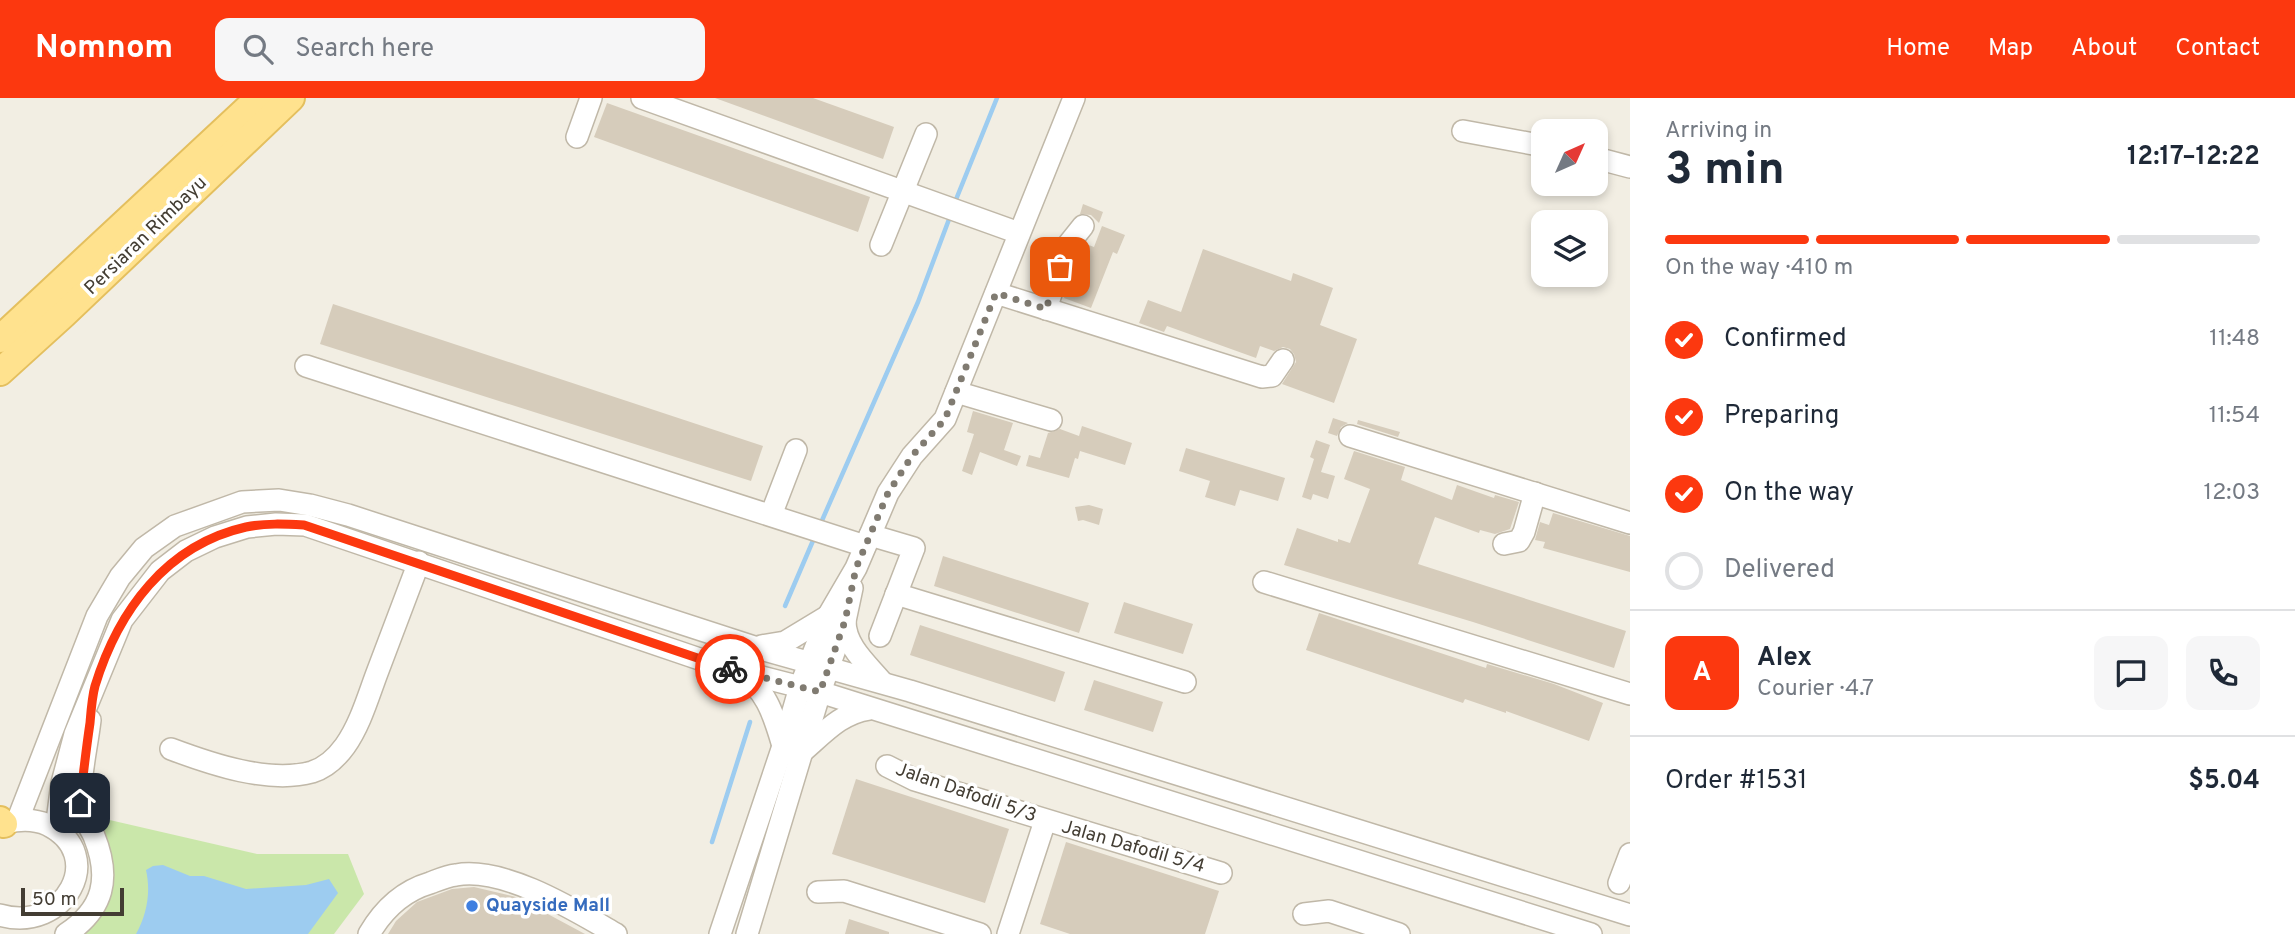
<!DOCTYPE html>
<meta charset="utf-8">
<style>
body{margin:0;font-family:Overpass,sans-serif;background:#f6f6f7;color:#1f2937;height:100vh;display:flex;flex-direction:column;font-size:26px;white-space:nowrap}
*{box-sizing:border-box;margin:0}
p{font-size:23px;color:#747a83}
.icon{flex:none;width:38px;height:38px;fill:none;stroke:currentColor;stroke-width:2;stroke-linecap:round;stroke-linejoin:round}
.map{position:relative;flex:1;overflow:hidden}
.panel{display:flex;flex-direction:column;background:#fff;width:665px}
.panel>*{flex:none}
.needle{width:46px;rotate:45deg}
.fabs{position:absolute;left:1531px;top:21px;display:grid;gap:14px}
.fabs a{display:grid;place-items:center;width:77px;height:77px;border-radius:14px;background:#fff;box-shadow:0 4px 10px #0003;font-size:35px}
.scale{position:absolute;left:21px;bottom:18px;width:103px;box-sizing:border-box;padding-left:7px;border:4px solid #433d33;border-top:0;font-size:19px;line-height:24px;white-space:nowrap;color:#433d33;-webkit-text-stroke:5px #fff;paint-order:stroke}
.pin{position:absolute;display:grid;place-items:center;width:60px;height:60px;color:#fff;margin:-30px;border-radius:14px;box-shadow:0 4px 10px #0006}
.courier{position:absolute;display:grid;place-items:center;width:70px;height:70px;margin:-35px;border:5px solid #fc380f;border-radius:50%;background:#fff;color:#222;box-shadow:0 2px 9px #0007}
.overview em{font-style:normal;font-weight:700}
.overview div{display:flex;flex-direction:column-reverse}
.overview{display:flex;align-items:center;justify-content:space-between;height:119px;padding:0 35px}
h1{font-size:46px;font-weight:700;line-height:52px}
.bar{display:grid;grid-template-columns:repeat(4,1fr);gap:10px 7px;align-content:center;height:84px;padding:0 35px}
.bar i{height:9px;border-radius:5px;background:#e0e1e3}
.bar .current{background:#fc380f}
.bar p{grid-column:span 4}
.line{display:flex;align-items:center;gap:18px;padding:0 35px;border-top:2px solid #e0e1e3}
.line div{flex:1}
.round{display:grid;place-items:center;flex:none;width:74px;height:74px;border-radius:14px;background:#f6f6f7}
ol{padding:0 35px;list-style:none}
li{display:flex;align-items:center;gap:21px;height:77px}
li p{margin-inline-start:auto}
li .icon{padding:7px;border-radius:50%;background:#fc380f;color:#fff;stroke-width:4}
li:last-child{color:#747a83}
li i{width:38px;height:38px;border:4px solid #e0e1e3;border-radius:50%}
header{display:flex;align-items:center;gap:42px;box-sizing:border-box;height:98px;padding:0 35px;background:#fc380f;color:#fff}
header strong{font-size:33px}
nav{display:flex;gap:38px;margin-inline-start:auto;font-size:24px}
.search{width:490px;height:63px;background:#f6f6f7;display:flex;align-items:center;gap:18px;box-sizing:border-box;padding:0 24px;border-radius:14px;color:#747a83;font-size:26px}
main{display:flex;flex:1;min-height:0}
.map>svg:first-child{display:block}
.green{fill:#cae7aa}
.water{fill:#9dccf0}
.lines{fill:none;stroke-linecap:round;stroke-linejoin:round}
.stream{stroke:#9dccf0;stroke-width:4.5}
.building{fill:#d6ccbb}
.minor-casing{stroke:#c0b8a8;stroke-width:24}
.major-casing{stroke:#e4bf5e;stroke-width:30}
.minor{stroke:#fff;stroke-width:21}
.major{stroke:#ffe28e;stroke-width:26}
.done{stroke:#807b71;stroke-width:7;stroke-dasharray:0 12.6}
.route{stroke:#fc380f;stroke-width:9}
.shop-dot{fill:#3f7fe0;stroke:#fff;stroke-width:2.5}
.labels{text-anchor:middle;dominant-baseline:central;stroke-width:7;stroke-linejoin:round;paint-order:stroke}
.street-label{font-size:19px;fill:#433d33;stroke:#fff}
.shop-label{font-size:19px;font-weight:bold;fill:#366cbe;stroke:#fff;text-anchor:start}
</style>
<header>
<strong>Nomnom</strong>
<div class="search"><svg class="icon" aria-label="search" viewBox="0 0 24 24"><circle cx="10" cy="10" r="6"/><path d="M15 15l6 6"/></svg>Search here</div>
<nav><a>Home</a><a>Map</a><a>About</a><a>Contact</a></nav>
</header>
<main>
<div class="map">
<svg width="1630" height="836" viewBox="0 0 1630 836">
<rect width="100%" height="100%" fill="#f2eee3"/>
<path class="green" d="M101 720 257 756H348L364 796 334 836H83C127 802 114 765 101 720Z"/>
<path class="water" d="M163 767 190 778H204L246 791 306 787 329 781 338 795 308 836H136C147 816 151 794 146 772L153 768Z"/>
<g class="lines">
<g class="stream">
<path d="M955 104 997 0"/>
<path d="M820 427 918 204 951 116"/>
<path d="M785 508 815 438"/>
<path d="M712 744 750 624"/>
</g>
</g>
<g class="building">
<path d="M715 0H813L894 29 883 61Z"/>
<path d="M607 5 870 99 858 134 594 39Z"/>
<path d="M1083 106 1103 114 1099 125 1091 117 1080 116Z"/>
<path d="M1102 128 1125 137 1117 156 1113 154 1091 210 1064 200 1079 154 1086 146 1094 149Z"/>
<path d="M1203 151 1291 183 1293 175 1333 190 1320 227 1357 241 1334 305 1282 286 1296 264 1294 256 1290 251 1283 249 1274 253 1260 248 1256 260 1167 228 1164 234 1139 225 1148 202 1181 214Z"/>
<path d="M333 206 763 348 751 383 320 246Z"/>
<path d="M973 313 1013 325 1004 352 1021 358 1017 368 980 354 972 377 962 373 974 336 967 334Z"/>
<path d="M1333 320 1348 325 1341 329 1337 338 1328 335Z"/>
<path d="M1358 322 1400 334 1398 339 1357 326Z"/>
<path d="M1082 328 1132 345 1125 367 1080 353 1078 361 1075 360 1069 380 1026 368 1029 357 1040 360 1048 335 1060 331 1079 338Z"/>
<path d="M1316 342 1330 347 1321 374 1335 378 1328 401 1313 396 1311 402 1302 399 1314 361 1310 359Z"/>
<path d="M1186 350 1285 380 1278 403 1240 392 1235 408 1205 399 1210 383 1179 373Z"/>
<path d="M1354 353 1405 369 1401 382 1452 402 1457 387 1494 400 1495 397 1519 404 1510 431 1495 436 1480 432 1479 435 1435 419 1418 466 1626 533 1614 570 1473 524 1284 467 1297 430 1338 444V441L1350 445 1370 391 1344 381Z"/>
<path d="M1089 407 1103 411 1099 427 1083 422 1078 423 1075 409Z"/>
<path d="M1553 415 1630 438V474L1543 450 1545 444 1535 442 1540 424 1549 427Z"/>
<path d="M943 458 1089 505 1079 535 934 488Z"/>
<path d="M1124 504 1193 526 1183 556 1114 535Z"/>
<path d="M1319 515 1486 570 1487 566 1554 586 1603 605 1589 643 1506 613V615L1465 601 1463 605 1306 552Z"/>
<path d="M920 527 1065 574 1055 604 910 557Z"/>
<path d="M1094 582 1163 604 1153 634 1084 612Z"/>
<path d="M856 681 1009 731 985 805 832 756Z"/>
<path d="M1066 744 1219 793 1205 836H1070L1040 826Z"/>
<path d="M474 789 516 799 585 836H388L396 823 417 804 452 791Z"/>
<path d="M849 821 889 834V836H845Z"/>
</g>
<g class="lines">
<g class="minor-casing">
<g id="minor">
<path d="M642 0 1019 135"/>
<path d="M1463 33 1544 48"/>
<path d="M577 39 591 0"/>
<path d="M1596 60 1630 69"/>
<path d="M881 147 926 36"/>
<path d="M996 195 1262 279 1272 278 1283 262"/>
<path d="M1046 211 1067 148 1083 128"/>
<path d="M306 268 865 448"/>
<path d="M956 294 1051 322"/>
<path d="M1350 338 1630 425"/>
<path d="M771 417 796 352"/>
<path d="M870 437 914 450 880 538"/>
<path d="M1504 446 1519 443 1524 434 1535 395"/>
<path d="M1264 484 1630 596"/>
<path d="M896 496 1185 584"/>
<path d="M845 523C845 548 867 566 882 584"/>
<path d="M761 548 785 544 828 518"/>
<path d="M737 575C766 587 775 621 783 648"/>
<path d="M171 651C211 666 269 686 312 674 325 670 337 659 345 648 360 627 368 599 377 575 391 538 405 501 419 464"/>
<path d="M803 653C824 635 841 615 869 611"/>
<path d="M887 668 915 682 1221 775"/>
<path d="M18 721 97 518 120 479 144 450 175 428 242 404 279 402 310 407 348 417 754 549 910 593 1630 817"/>
<path d="M56 731 62 685 75 636 122 522 160 473 186 453 215 439 247 429 276 426 305 427 723 569 820 594 1591 836"/>
<path d="M1619 785 1630 756"/>
<path d="M818 794 844 793 980 836"/>
<path d="M1304 816 1329 813 1399 836"/>
<path d="M0 817C65 836 108 757 48 727 34 721 21 721 6 725"/>
<path d="M66 836C104 811 111 780 94 738 89 727 80 716 80 703 80 677 87 648 90 622"/>
<path d="M369 836C383 812 403 793 430 785 438 782 447 778 456 777 504 768 576 813 616 836"/>
<path d="M720 836 783 648 800 589 828 518 856 470 888 395 912 358 945 321 1074 0"/>
<path d="M747 836 820 594 845 523 852 490"/>
<path d="M1008 836 1045 723"/>
</g>
</g>
<g class="major-casing">
<g id="major">
<path d="M0 241 259 0"/>
<path d="M0 274 64 216 291 0"/>
<path d="M0 722 4 726"/>
</g>
</g>
<use href="#minor" class="minor"/>
<use href="#major" class="major"/>
</g>
<g class="lines">
<path class="done" d="M730 571 820 594 845 523 856 470 888 395 912 358 945 321 996 195 1046 211 1060 169"/>
<path class="route" d="M80 705C83 678 86 652 90 625 91 613 92 599 95 588 118 513 166 447 246 429 265 425 285 426 304 427L730 571"/>
</g>
<circle class="shop-dot" cx="472" cy="808" r="7"/>
<g class="labels">
<g class="street-label">
<text transform="translate(146 138) rotate(-44)">Persiaran Rimbayu</text>
<text transform="translate(966 695) rotate(19)">Jalan Dafodil 5/3</text>
<text transform="translate(1133 749) rotate(16)">Jalan Dafodil 5/4</text>
</g>
<g class="shop-label">
<text x="486" y="808">Quayside Mall</text>
</g>
</g>
</svg>
<div class="fabs">
<a><svg class="needle" viewBox="-14 -14 28 28"><path d="M0-13l5 13h-10z" fill="#e53935"/><path d="M0 13l5-13h-10z" fill="#747a83"/></svg></a>
<a><svg class="icon" aria-label="layers" viewBox="0 0 24 24"><path d="M12 4l9 5-9 5-9-5zM3 14l9 5 9-5"/></svg></a>
</div>
<div class="scale">50 m</div>
<div class="pin" style="left:1060px;top:169px;background:#ea580c"><svg class="icon" aria-label="bag" viewBox="0 0 24 24"><path d="M5 8h14l-1 12H6zM9 8a3 3 0 0 1 6 0"/></svg></div>
<div class="pin" style="left:80px;top:705px;background:#1f2937"><svg class="icon" aria-label="home" viewBox="0 0 24 24"><path d="M3 11l9-7 9 7M6 9v11h12V9"/></svg></div>
<div class="courier" style="left:730px;top:571px"><svg class="icon" aria-label="bike" viewBox="0 0 24 24"><circle cx="6" cy="16" r="4"/><circle cx="18" cy="16" r="4"/><path d="M6 16l4-8h5l3 8M10 8l3 8H6M13 5h3"/></svg></div>
</div>
<section class="panel">
<div class="overview"><div><h1>3 min</h1><p>Arriving in</p></div><em>12:17–12:22</em></div>
<div class="bar"><i class="current"></i><i class="current"></i><i class="current"></i><i></i><p>On the way · 410 m</p></div>
<ol>
<li><svg class="icon" aria-label="check" viewBox="0 0 24 24"><path d="M5 12l5 5 9-10"/></svg>Confirmed<p>11:48</p></li>
<li><svg class="icon" aria-label="check" viewBox="0 0 24 24"><path d="M5 12l5 5 9-10"/></svg>Preparing<p>11:54</p></li>
<li><svg class="icon" aria-label="check" viewBox="0 0 24 24"><path d="M5 12l5 5 9-10"/></svg>On the way<p>12:03</p></li>
<li><i></i>Delivered</li>
</ol>
<div class="line" style="height:126px"><b class="round" style="background:#fc380f;color:#fff">A</b><div><b>Alex</b><p>Courier · 4.7</p></div><a class="round"><svg class="icon" aria-label="chat" viewBox="0 0 24 24"><path d="M4 5h16v11H9l-5 4z"/></svg></a><a class="round"><svg class="icon" aria-label="phone" viewBox="0 0 24 24"><path d="M5 4h4l2 5-3 2q2 4 5 5l2-3 5 2v4C11 20 4 13 5 4z"/></svg></a></div>
<div class="line" style="height:91px"><div>Order #1531</div><b>$5.04</b></div>
</section>
</main>
